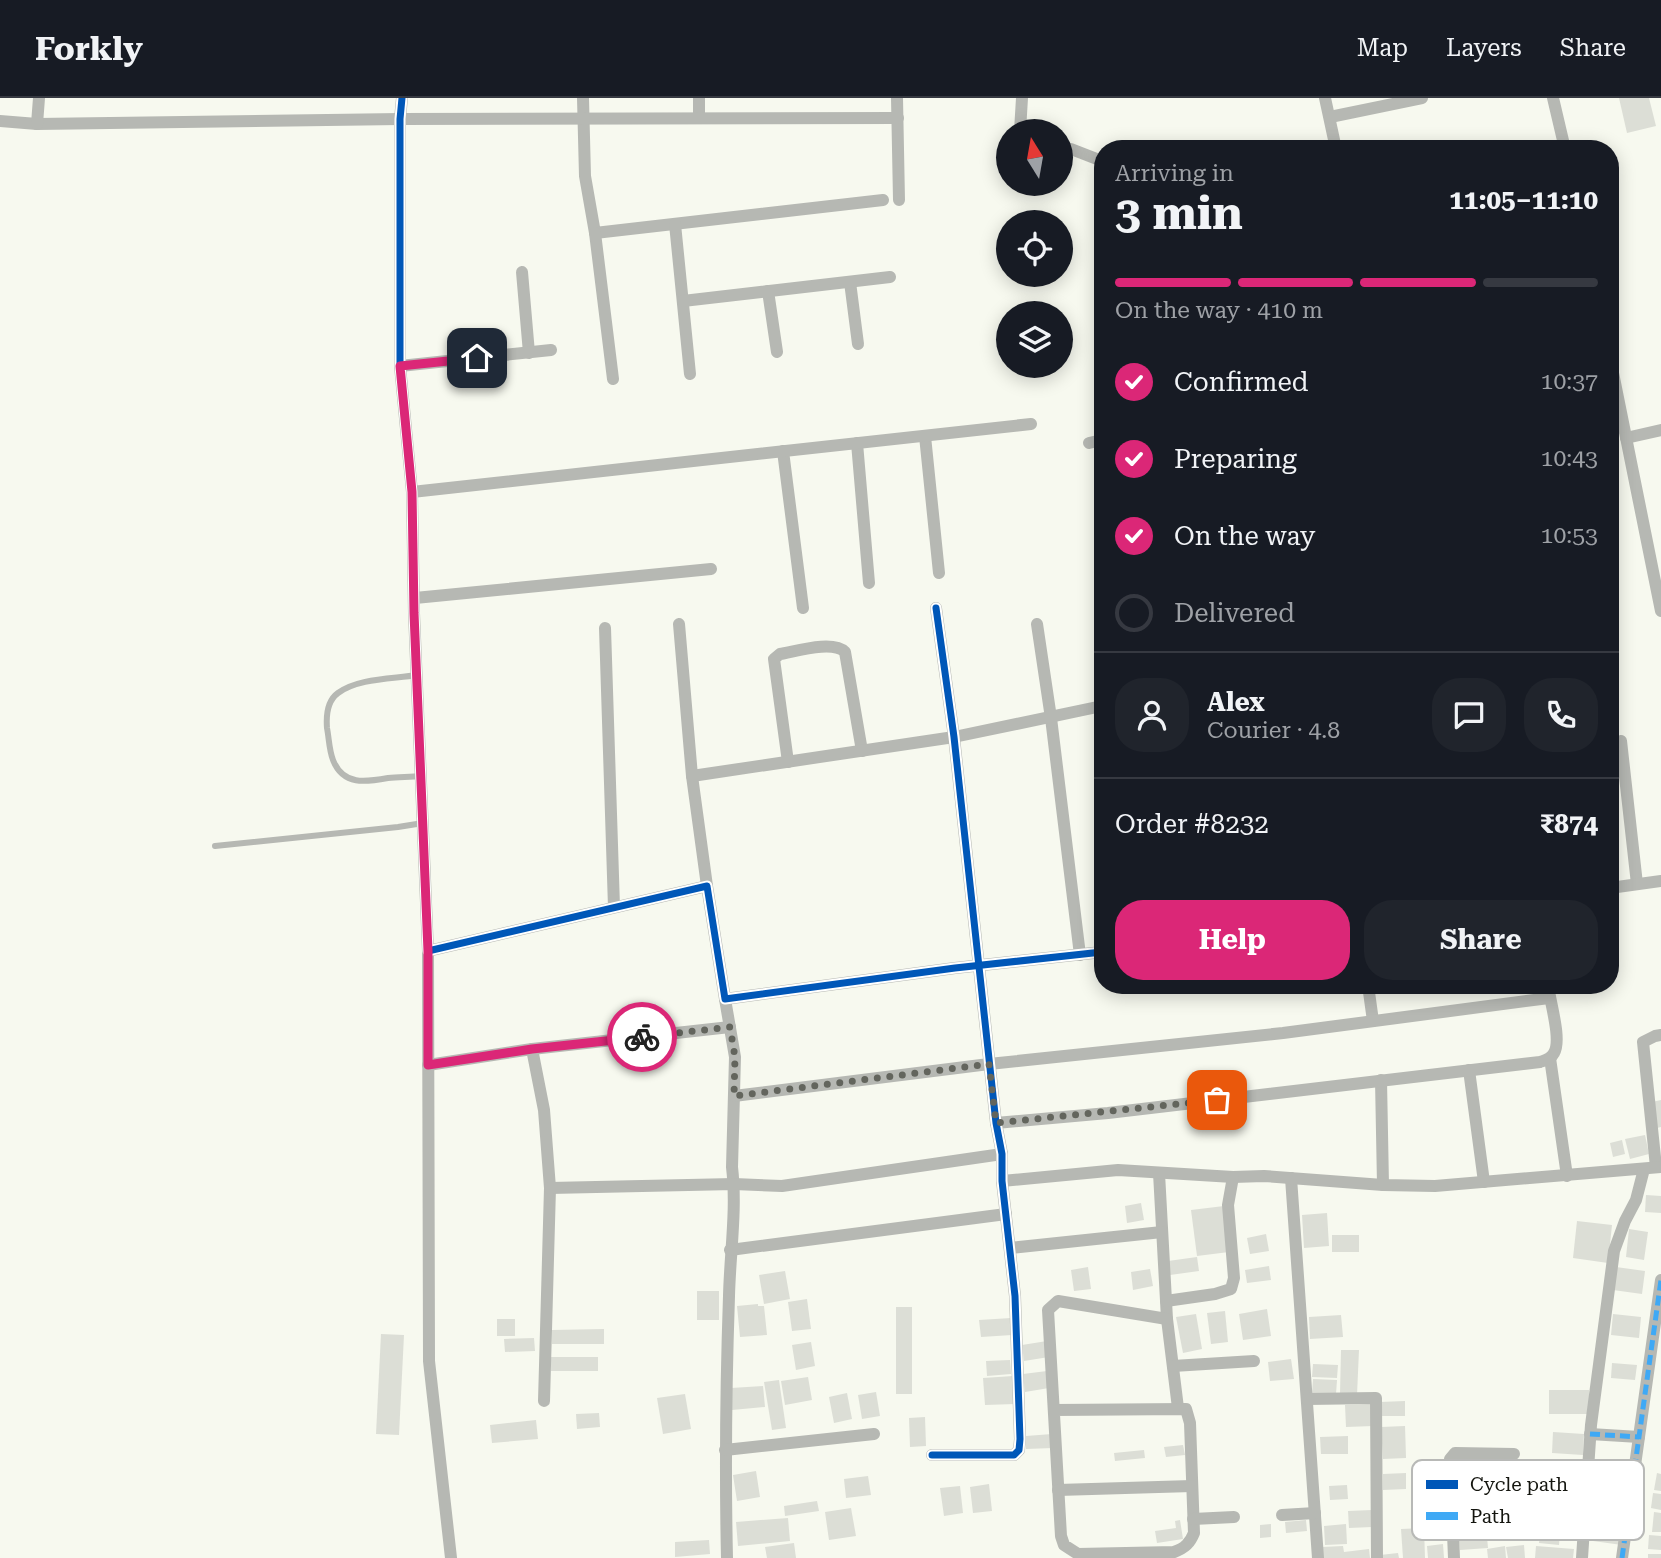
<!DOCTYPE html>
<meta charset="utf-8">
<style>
body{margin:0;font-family:"Roboto Serif",serif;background:#20242c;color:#f1f3f6;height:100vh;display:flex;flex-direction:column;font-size:26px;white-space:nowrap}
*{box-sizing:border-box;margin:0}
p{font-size:23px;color:#9ea1a6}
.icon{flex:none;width:38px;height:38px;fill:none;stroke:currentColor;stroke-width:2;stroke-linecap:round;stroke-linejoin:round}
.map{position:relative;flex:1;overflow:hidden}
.side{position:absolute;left:1094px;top:42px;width:525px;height:854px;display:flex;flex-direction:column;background:#171b24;border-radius:28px;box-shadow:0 4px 18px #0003}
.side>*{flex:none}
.needle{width:46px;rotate:349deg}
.fabs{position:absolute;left:996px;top:21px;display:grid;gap:14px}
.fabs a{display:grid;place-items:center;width:77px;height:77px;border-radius:50%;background:#171b24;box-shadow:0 4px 18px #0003;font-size:35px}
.pin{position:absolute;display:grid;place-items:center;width:60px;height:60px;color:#fff;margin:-30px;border-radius:14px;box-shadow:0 4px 10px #0006}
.courier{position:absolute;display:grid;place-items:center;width:70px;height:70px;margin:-35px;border:5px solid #db2777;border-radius:50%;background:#fff;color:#222;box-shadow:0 2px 9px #0007}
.summary em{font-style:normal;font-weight:700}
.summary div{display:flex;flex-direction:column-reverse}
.summary{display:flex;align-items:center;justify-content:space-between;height:119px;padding:0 21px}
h1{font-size:46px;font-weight:700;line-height:52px}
.bar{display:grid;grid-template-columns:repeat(4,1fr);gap:10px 7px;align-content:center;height:84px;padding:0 21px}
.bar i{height:9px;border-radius:5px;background:#363941}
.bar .on{background:#db2777}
.bar p{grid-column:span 4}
.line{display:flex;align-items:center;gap:18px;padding:0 21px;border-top:2px solid #363941}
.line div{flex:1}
.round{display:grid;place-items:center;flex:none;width:74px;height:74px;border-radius:28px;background:#20242c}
ol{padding:0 21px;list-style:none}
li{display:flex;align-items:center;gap:21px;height:77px}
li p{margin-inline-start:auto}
li .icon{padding:7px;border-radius:50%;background:#db2777;color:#fff;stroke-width:4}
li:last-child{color:#9ea1a6}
li i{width:38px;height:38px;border:4px solid #363941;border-radius:50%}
.primary-button{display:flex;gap:14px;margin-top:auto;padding:14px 21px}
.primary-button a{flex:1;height:80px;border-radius:28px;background:#db2777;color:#fff;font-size:28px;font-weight:700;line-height:80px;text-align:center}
.primary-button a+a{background:#20242c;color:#f1f3f6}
header{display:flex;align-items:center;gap:42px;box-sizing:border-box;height:98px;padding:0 35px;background:#171b24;border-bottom:2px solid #363941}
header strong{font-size:33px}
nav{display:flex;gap:38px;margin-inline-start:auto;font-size:24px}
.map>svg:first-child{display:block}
.building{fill:#dcded6}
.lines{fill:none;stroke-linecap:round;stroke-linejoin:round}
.lane{stroke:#b6b8b3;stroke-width:6}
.street{stroke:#b6b8b3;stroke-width:12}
.quiet{stroke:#3fa9f5;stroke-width:5;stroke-dasharray:10 5;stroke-linecap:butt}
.cycleway-casing{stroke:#fff;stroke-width:11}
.cycleway{stroke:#0057b8;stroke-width:7}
.done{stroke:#63655d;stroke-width:7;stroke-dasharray:0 12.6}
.route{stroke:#db2777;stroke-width:9}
.key{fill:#fff;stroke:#b8b9b7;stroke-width:2}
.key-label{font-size:19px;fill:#14150f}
</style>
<header>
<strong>Forkly</strong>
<nav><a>Map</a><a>Layers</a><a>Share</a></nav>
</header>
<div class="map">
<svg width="1661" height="1460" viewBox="0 0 1661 1460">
<rect width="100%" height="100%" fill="#f7f9ef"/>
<g class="building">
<path d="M1619 0H1649L1656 28 1627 35Z"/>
<path d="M1661 1002V1029L1657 1030 1652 1004Z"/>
<path d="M1645 1037 1649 1056 1630 1061 1625 1041Z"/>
<path d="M1622 1042 1625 1056 1613 1059 1610 1045Z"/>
<path d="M1646 1097 1661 1098V1115L1645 1114Z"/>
<path d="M1141 1105 1144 1122 1127 1125 1125 1108Z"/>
<path d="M1224 1108 1229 1154 1197 1158 1191 1112Z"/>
<path d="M1327 1115 1329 1148 1304 1150 1302 1117Z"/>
<path d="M1577 1123 1612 1127 1608 1165 1573 1160Z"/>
<path d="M1629 1131 1648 1134 1644 1162 1626 1159Z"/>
<path d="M1266 1136 1269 1153 1250 1156 1247 1140Z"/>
<rect x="1332" y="1137" width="27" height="17"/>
<path d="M1197 1159 1199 1173 1170 1177 1168 1163Z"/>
<path d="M1269 1168 1271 1182 1247 1185 1245 1172Z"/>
<path d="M1088 1169 1091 1191 1074 1193 1071 1172Z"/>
<path d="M1616 1169 1645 1173 1642 1196 1613 1192Z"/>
<path d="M1150 1171 1153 1188 1133 1192 1131 1174Z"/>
<path d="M785 1173 790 1201 764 1206 759 1177Z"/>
<rect x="697" y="1193" width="22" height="29"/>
<path d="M807 1201 811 1231 792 1233 788 1204Z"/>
<path d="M758 1206V1208H764L767 1237 740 1239 737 1208Z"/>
<rect x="896" y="1209" width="16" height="87"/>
<path d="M1267 1211 1271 1238 1243 1242 1239 1216Z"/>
<path d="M1225 1213 1228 1244 1211 1246 1207 1215Z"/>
<path d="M1196 1216 1202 1251 1183 1255 1176 1219Z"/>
<path d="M1613 1216 1641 1219 1639 1240 1611 1237Z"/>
<path d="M1341 1217 1343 1239 1310 1241 1309 1219Z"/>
<path d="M1011 1220 1012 1237 981 1239 979 1222Z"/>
<rect x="497" y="1221" width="18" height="17"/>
<path d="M604 1231V1246H552V1232Z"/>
<path d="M381 1236 404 1237 399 1337 376 1336Z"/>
<path d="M534 1240 535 1253 505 1254 504 1241Z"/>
<path d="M1047 1243 1049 1259 1024 1263 1022 1247Z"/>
<path d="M811 1244 815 1268 796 1272 792 1247Z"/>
<path d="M1341 1252H1359L1357 1297 1340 1296Z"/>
<rect x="551" y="1259" width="47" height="14"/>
<path d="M1291 1261 1294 1281 1270 1283 1268 1264Z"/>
<path d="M1010 1262 1011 1276 987 1278 986 1263Z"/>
<path d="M1612 1265 1637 1267 1635 1282 1611 1280Z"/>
<path d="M1313 1266 1338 1267 1337 1280 1312 1279Z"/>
<path d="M1047 1273 1049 1290 1025 1294 1023 1276Z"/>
<path d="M1013 1278 1015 1306 985 1307 983 1280Z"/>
<path d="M808 1279 812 1302 785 1307 781 1283Z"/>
<path d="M1313 1281 1337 1282 1336 1296 1312 1295Z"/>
<path d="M779 1282 786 1330 772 1332 764 1284Z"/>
<path d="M763 1288 765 1309 732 1312 731 1290Z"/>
<rect x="1549" y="1292" width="40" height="24"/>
<path d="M876 1294 880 1318 862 1321 858 1297Z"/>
<path d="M847 1295 852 1321 834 1325 829 1299Z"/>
<path d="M685 1296 691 1331 663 1336 657 1300Z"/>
<path d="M1405 1303V1318H1380V1304Z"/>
<path d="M1372 1306 1373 1328 1346 1329 1345 1307Z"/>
<path d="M599 1315 600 1329 577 1331 576 1316Z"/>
<path d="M925 1319 926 1348 910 1349 909 1320Z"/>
<path d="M536 1322 538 1341 492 1345 490 1327Z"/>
<path d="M1405 1328 1406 1360 1383 1361 1381 1329Z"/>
<path d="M1553 1334 1584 1336 1583 1357 1552 1355Z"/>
<path d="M1052 1336 1053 1350 1026 1351V1338Z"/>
<path d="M1348 1338V1356H1321L1320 1339Z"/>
<path d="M1183 1347 1185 1357 1166 1359 1164 1349Z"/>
<path d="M1144 1352 1145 1360 1115 1363 1114 1355Z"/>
<path d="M756 1373 760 1399 737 1403 733 1377Z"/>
<path d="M1406 1375V1391L1383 1392V1376Z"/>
<path d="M1657 1375 1661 1376V1393L1654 1392Z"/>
<path d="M868 1378 871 1397 846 1400 844 1381Z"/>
<path d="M989 1386 992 1413 973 1415 970 1389Z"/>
<path d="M1347 1387 1348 1401 1330 1402 1329 1388Z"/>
<path d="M960 1388 963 1415 944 1418 940 1390Z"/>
<path d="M1653 1395 1661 1396V1412L1651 1410Z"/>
<path d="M817 1403 819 1413 785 1418 784 1408Z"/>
<path d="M851 1410 856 1438 829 1442 825 1414Z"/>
<path d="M1372 1412V1429L1349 1430 1348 1413Z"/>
<path d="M1654 1414 1661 1415V1434H1652Z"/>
<path d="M788 1420 790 1443 738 1448 736 1424Z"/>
<path d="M1180 1422 1183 1441 1157 1445 1155 1433 1176 1430 1175 1423Z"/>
<path d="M1306 1422 1307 1433 1286 1435 1285 1424Z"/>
<path d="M1271 1426V1439L1260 1440V1427Z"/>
<path d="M1346 1426 1347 1446 1325 1447 1324 1428Z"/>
<path d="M1594 1427 1624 1430 1622 1447 1593 1443Z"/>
<path d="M1486 1428 1488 1450 1460 1452 1458 1430Z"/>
<path d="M1541 1429 1571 1432 1570 1436 1560 1435 1559 1447 1539 1445Z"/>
<path d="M1424 1430 1425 1460H1403L1401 1431Z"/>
<path d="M1649 1437 1661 1438V1452L1648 1451Z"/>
<path d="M709 1442 710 1456 675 1459V1444Z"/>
<path d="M794 1445 796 1460H767L765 1449Z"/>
<path d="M1443 1446 1444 1460H1428L1427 1448Z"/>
<path d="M1524 1447 1525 1460H1508L1506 1449Z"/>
<path d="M1343 1448 1344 1454 1369 1451 1370 1460H1323L1322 1449Z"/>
<path d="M1505 1448 1506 1460H1488L1487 1451Z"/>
<path d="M1536 1448 1574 1451 1573 1460H1535Z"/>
<path d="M1398 1455 1399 1460H1380V1457Z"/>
<rect x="1648" y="1456" width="13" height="4"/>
</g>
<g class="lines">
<g class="lane">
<path d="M417 577C393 581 358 580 338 595 327 603 326 617 327 630 329 640 329 652 333 662 343 688 366 684 388 680 399 679 410 679 421 678"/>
<path d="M215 748 398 729 423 725"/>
</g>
<g class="street">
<path d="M402 0 400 21V268L412 394 414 515 428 853 707 788 725 901 955 870 1102 854"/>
<path d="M583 0 585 78 595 135 883 102"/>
<path d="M699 0V20"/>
<path d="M897 0 899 102"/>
<path d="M1325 0 1336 51"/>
<path d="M1553 0 1565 51"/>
<path d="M1330 19 1422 0"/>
<path d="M0 23 37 26 400 21 898 20"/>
<path d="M37 26 39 0"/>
<path d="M1020 33 1022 0"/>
<path d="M1060 51H1071L1102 63"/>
<path d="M675 126 690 276"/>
<path d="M595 135 613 281"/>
<path d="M522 174 529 255"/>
<path d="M850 184 858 246"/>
<path d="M768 193 777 254"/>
<path d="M683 203 890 179"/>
<path d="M1610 260 1661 513"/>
<path d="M400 268 551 252"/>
<path d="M925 338 939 475"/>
<path d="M1626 340 1661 332"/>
<path d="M857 345 869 485"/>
<path d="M1089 345 1102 342"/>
<path d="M783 353 803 510"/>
<path d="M412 394 1031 326"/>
<path d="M415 500 711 471"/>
<path d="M679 526 692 678 707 788"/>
<path d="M1037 526 1051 620 1080 857"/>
<path d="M605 530 614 809"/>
<path d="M1621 643 1637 786"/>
<path d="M788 664 774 561 780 556C797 553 833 542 845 554L862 653"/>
<path d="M692 678 954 639 1102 608"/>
<path d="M1610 790 1661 783"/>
<path d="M428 853 429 1263 451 1460"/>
<path d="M1368 887 1373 923"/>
<path d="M725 901 735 959 732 1069C737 1111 730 1155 729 1198 726 1285 725 1372 727 1460"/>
<path d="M532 951 544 1012 550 1090 544 1303"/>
<path d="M1550 960 1567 1078"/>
<path d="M428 967 532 951 730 929"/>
<path d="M1469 972 1484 1084"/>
<path d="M1381 982 1383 1087"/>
<path d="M734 998 989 966 1283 935 1549 900"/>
<path d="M996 1025 1108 1015 1540 964C1546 962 1551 961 1554 955 1562 942 1550 904 1548 887"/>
<path d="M1656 1069 1643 944 1655 938 1661 937"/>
<path d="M1159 1075 1167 1221 1178 1310"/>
<path d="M1291 1080 1318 1460"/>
<path d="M1002 1083 1118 1072 1233 1079 1264 1078 1383 1087 1435 1088 1661 1069"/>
<path d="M550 1090 734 1086 782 1088 1002 1056"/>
<path d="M1010 1150 1162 1134"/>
<path d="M730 1152 1006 1116"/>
<path d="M1166 1203 1215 1196 1231 1191 1234 1180 1228 1107 1233 1079"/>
<path d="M1173 1268 1254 1263"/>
<path d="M1307 1301 1376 1300 1377 1460"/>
<path d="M1054 1312 1186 1311 1190 1325 1194 1435C1190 1445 1185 1450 1174 1454L1078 1456 1064 1447 1061 1438 1048 1212 1058 1203 1167 1221"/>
<path d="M1590 1336 1639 1339"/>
<path d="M725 1352 874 1336"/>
<path d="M932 1357H1014L1019 1352 1020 1341 1015 1198 1002 1083V1056L996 1025 954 639 936 510"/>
<path d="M1058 1392 1192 1388"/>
<path d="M1282 1417 1315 1415"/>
<path d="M1193 1421 1234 1419"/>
<path d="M1454 1460 1450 1361 1455 1355 1514 1356"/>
<path d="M1582 1460 1591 1327 1614 1153 1625 1123 1636 1102 1644 1071"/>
<path d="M1622 1460 1661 1182"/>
</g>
<g class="quiet">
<path d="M1590 1336 1639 1339"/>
<path d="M1622 1460 1661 1182"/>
</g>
<g class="cycleway-casing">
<g id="cycleway">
<path d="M402 0 400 21V268L412 394 414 515 428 853 707 788 725 901 955 870 1102 854"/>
<path d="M932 1357H1014L1019 1352 1020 1341 1015 1198 1002 1083V1056L996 1025 954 639 936 510"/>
</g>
</g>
<use href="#cycleway" class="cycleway"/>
</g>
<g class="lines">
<path class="done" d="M642 939 730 929 735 959 734 998 989 966 996 1025 1217 1002"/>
<path class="route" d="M477 260 400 268 412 394 414 515 428 853V967L532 951 642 939"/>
</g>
<rect x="1412" y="1362" width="232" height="80" rx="10" class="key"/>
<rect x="1426" y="1382" width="32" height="9" fill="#0057b8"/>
<rect x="1426" y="1414" width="32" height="8" fill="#3fa9f5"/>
<g class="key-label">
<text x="1470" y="1393">Cycle path</text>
<text x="1470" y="1425">Path</text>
</g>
</svg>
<div class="fabs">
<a><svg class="needle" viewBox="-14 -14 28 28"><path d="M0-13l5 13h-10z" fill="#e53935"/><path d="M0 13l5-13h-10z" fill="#9ea1a6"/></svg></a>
<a><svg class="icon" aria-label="locate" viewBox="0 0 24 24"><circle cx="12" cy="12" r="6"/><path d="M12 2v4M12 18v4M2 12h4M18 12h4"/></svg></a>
<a><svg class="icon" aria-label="layers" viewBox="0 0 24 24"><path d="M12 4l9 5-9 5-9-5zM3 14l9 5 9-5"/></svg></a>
</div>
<div class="pin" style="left:1217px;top:1002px;background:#ea580c"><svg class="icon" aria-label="bag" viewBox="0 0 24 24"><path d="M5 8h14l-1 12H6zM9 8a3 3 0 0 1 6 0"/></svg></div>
<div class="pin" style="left:477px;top:260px;background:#1f2937"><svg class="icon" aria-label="home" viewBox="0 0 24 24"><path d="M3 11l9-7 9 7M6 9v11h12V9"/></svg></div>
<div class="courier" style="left:642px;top:939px"><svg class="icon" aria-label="bike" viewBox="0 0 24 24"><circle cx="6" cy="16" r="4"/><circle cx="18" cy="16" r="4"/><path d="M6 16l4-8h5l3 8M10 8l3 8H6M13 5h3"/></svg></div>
<section class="side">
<div class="summary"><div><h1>3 min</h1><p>Arriving in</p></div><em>11:05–11:10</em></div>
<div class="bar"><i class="on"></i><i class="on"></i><i class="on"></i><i></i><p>On the way · 410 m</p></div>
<ol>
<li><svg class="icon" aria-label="check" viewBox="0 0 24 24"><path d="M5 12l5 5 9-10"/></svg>Confirmed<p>10:37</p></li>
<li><svg class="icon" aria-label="check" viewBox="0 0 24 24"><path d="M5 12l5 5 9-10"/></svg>Preparing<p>10:43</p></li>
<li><svg class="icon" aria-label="check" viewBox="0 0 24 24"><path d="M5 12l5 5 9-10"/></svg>On the way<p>10:53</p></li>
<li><i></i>Delivered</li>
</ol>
<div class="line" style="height:126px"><a class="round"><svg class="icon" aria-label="person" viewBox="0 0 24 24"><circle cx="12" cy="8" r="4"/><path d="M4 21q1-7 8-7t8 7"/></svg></a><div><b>Alex</b><p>Courier · 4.8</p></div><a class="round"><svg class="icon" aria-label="chat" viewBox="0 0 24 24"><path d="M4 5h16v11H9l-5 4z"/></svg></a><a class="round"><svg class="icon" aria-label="phone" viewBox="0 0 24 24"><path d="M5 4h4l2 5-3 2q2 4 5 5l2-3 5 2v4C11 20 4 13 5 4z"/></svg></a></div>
<div class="line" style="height:91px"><div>Order #8232</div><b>₹874</b></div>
<div class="primary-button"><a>Help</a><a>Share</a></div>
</section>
</div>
